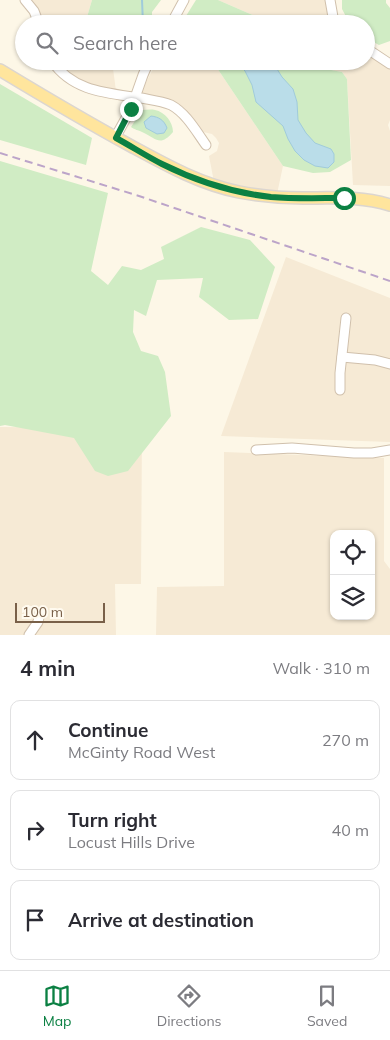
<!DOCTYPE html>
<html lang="en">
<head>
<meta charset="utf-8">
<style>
  :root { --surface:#fff; --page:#f2f2f3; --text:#2b2b33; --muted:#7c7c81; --line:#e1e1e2; --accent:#0b8043 }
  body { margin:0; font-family:Mulish,sans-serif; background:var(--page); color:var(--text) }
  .controls { position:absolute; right:15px; bottom:15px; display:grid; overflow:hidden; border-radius:10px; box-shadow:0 1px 4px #0004 }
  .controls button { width:45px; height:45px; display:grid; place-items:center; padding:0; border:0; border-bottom:1px solid var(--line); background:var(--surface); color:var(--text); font:25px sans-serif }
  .scale { position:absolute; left:15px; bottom:12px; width:90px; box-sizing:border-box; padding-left:5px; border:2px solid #796049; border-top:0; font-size:14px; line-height:18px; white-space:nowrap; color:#796049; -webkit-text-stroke:4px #fffaef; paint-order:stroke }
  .stop { position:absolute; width:15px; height:15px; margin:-11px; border:4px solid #0b8043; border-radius:50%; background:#fff }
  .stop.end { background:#0b8043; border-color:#fff; box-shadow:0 1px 5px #0008 }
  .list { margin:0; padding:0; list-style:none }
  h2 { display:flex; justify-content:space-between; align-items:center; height:65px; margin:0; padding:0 20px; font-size:21px }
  h2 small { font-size:16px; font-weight:400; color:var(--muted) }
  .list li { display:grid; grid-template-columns:32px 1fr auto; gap:15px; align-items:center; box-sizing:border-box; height:80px; margin:0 10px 10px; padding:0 10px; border:1px solid var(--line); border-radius:10px }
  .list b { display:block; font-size:19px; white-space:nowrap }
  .list p { margin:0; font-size:16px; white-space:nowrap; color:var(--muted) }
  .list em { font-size:16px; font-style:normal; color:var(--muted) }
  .icon { flex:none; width:28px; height:28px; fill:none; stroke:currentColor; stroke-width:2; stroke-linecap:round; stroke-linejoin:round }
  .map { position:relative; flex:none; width:390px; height:635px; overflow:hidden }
  .search { position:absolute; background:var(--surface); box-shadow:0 1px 4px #0004; left:15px; right:15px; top:15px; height:55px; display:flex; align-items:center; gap:12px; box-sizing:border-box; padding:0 18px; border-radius:28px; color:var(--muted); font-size:19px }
  .sheet { height:335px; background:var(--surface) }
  nav { display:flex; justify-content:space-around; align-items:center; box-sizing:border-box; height:70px; border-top:1px solid var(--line); background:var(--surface); font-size:14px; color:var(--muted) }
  nav a { display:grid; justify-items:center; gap:2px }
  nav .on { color:var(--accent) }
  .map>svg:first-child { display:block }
  .residential { fill:#f6ead5; fill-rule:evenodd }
  .green { fill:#d0ecc4 }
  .water { fill:#badde9; stroke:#a0cbdb }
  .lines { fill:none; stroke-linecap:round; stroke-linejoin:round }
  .stream { stroke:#a0cbdb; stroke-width:2 }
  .minor-casing { stroke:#d0c0ac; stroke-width:11 }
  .major-casing { stroke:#dcd6d0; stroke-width:14 }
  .minor { stroke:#fff; stroke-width:9 }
  .major { stroke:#ffe59d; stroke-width:11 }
  .rail { stroke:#bca4c9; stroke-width:2; stroke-dasharray:8 5; stroke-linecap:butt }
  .route { stroke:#0b8043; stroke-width:6 }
</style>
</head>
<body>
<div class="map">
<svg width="390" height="635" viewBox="0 0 390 635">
  <rect width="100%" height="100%" fill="#fdf7e7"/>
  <g class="residential">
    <path d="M27 0H92L85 24H43Z"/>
    <path d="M218 0H328L334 24H273Z"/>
    <path d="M366 51 380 60 390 69V120L388 125 390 131V186L353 185 347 79 342 72 309 66 301 61H366Z"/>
    <path d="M56 61H112L116 91 85 86 68 76Z"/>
    <path d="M157 61H190L217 68 283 166 277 194 214 182 209 156 217 151 219 143 216 138 212 134 199 131 192 120 145 97 142 93V90Z"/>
    <path d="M286 257 390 298V442L221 436Z"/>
    <path d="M0 427 142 428 141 584H115L116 635H0Z"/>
    <path d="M224 452 384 458V561L390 569V635H156L157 587 224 586ZM334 534H371V616H334Z"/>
  </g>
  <g class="green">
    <path d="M92 0H161L152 12V24H85Z"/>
    <path d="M196 0H218L273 24H181Z"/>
    <path d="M342 0H386V3L390 8V41L379 45 366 38V24H350L342 9Z"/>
    <path d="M190 61H301L309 66 342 72 347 79 351 160 330 172 313 173 283 166 217 68Z"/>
    <path d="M0 84 92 138 86 165 0 140Z"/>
    <path d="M142 110C146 110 151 109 155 110 165 112 173 122 173 132 160 147 157 139 142 132 138 130 135 130 131 127Z"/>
    <path d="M0 161 108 193 91 271 108 285 122 266 141 270 164 259 161 247 201 227 250 240 275 267 258 319 229 320 199 297 203 278 157 280 146 316 134 310 133 332 141 351 158 356 165 372 171 416 128 471 108 476 95 471 74 438 5 425 0 426Z"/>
  </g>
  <g class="water">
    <path d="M235 61H272L282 77 293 89 297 102 298 120 306 133 315 143 331 149 334 154V162L328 168 315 166 304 160 295 151 288 139 283 126 256 102 252 85 245 71Z"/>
    <path d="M151 116C159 117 164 120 167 128L164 133 157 134 146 128 144 122Z"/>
  </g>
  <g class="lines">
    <path class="stream" d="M142 0 143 24"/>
    <defs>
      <g id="minor">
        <path d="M25 0 34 11 39 24"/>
        <path d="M330 0 333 17 337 24"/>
        <path d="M171 24 184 0"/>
        <path d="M366 48 390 64"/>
        <path d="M52 61C73 92 108 93 141 98 151 100 161 101 171 105 186 113 196 131 206 145"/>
        <path d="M115 138 131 109 143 75 149 61"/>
        <path d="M342 357 375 360 390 364"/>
        <path d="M340 390V373L346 318"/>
        <path d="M256 450 292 448 354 453H372L390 450"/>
        <path d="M29 635 38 622 40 613"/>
      </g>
      <path id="major" d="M0 70C43 96 87 122 131 146 166 165 200 184 239 192 260 196 282 198 303 198 332 198 362 196 390 205"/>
    </defs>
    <use href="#minor" class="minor-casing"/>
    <use href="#major" class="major-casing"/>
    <use href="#minor" class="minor"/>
    <use href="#major" class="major"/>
    <path class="rail" d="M0 153 139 196 390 281"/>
  </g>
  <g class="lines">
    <path class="route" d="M131 109 116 138C131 146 146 156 162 164 196 181 234 193 271 197 295 199 320 198 344 198"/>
  </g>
</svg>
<div class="controls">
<button><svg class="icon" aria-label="locate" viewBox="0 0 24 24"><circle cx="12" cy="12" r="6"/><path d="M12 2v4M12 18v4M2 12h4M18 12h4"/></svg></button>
<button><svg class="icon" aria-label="layers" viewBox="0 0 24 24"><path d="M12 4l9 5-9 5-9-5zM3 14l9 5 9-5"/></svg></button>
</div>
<div class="scale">100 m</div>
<div class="stop" style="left:344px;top:198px"></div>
<div class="stop end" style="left:131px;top:109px"></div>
<div class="search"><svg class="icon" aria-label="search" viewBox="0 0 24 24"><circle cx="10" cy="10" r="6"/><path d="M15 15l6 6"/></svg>Search here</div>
</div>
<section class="sheet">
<h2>4 min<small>Walk · 310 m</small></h2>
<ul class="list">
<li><svg class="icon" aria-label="ahead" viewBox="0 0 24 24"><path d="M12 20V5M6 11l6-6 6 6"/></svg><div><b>Continue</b><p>McGinty Road West</p></div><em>270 m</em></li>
<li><svg class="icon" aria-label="right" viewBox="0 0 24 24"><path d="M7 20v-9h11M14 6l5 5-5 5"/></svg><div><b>Turn right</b><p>Locust Hills Drive</p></div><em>40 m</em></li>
<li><svg class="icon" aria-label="arrive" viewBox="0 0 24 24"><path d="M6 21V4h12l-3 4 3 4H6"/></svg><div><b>Arrive at destination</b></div></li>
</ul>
</section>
<nav>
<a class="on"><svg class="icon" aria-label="map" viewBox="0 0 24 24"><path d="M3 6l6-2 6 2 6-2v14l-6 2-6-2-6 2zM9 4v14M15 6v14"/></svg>Map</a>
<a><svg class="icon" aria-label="directions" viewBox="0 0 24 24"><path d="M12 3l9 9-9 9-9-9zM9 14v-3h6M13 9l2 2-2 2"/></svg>Directions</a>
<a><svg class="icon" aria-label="saved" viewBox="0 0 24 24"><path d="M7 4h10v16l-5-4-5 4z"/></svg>Saved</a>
</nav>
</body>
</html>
